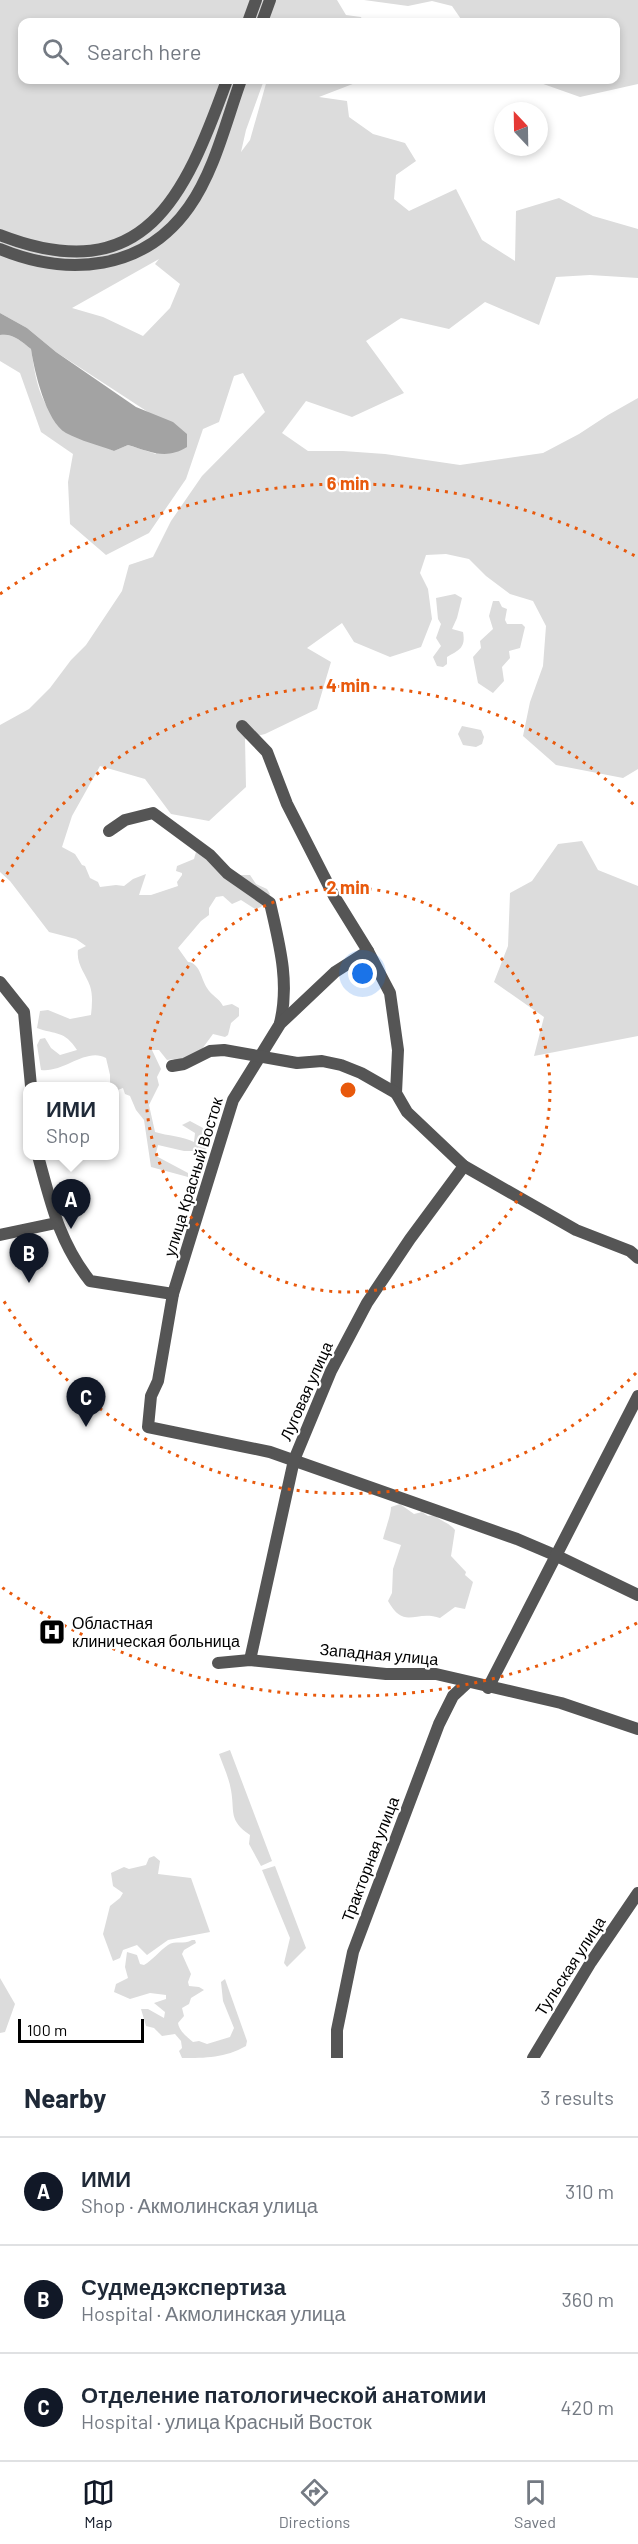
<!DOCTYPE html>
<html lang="en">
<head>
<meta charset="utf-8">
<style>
  :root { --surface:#fff; --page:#f2f2f3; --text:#1f2937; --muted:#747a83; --line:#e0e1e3; --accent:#111827 }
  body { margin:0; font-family:Barlow,sans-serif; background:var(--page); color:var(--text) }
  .compass { position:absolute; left:494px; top:102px; width:54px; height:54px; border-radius:50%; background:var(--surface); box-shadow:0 3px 9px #0003; rotate:338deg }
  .scale { position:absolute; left:18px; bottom:15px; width:126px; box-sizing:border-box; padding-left:6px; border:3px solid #000; border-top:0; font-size:16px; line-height:21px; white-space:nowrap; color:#000; -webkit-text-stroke:4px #fff; paint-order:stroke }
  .you { position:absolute; left:363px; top:974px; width:21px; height:21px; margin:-15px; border:4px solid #fff; border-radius:50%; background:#1a73e8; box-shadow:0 0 0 9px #1a73e833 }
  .badge { display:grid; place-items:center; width:39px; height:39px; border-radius:50%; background:var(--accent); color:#fff; font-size:20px; font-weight:700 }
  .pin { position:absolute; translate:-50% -50px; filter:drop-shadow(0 2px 3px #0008) }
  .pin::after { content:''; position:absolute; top:32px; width:21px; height:18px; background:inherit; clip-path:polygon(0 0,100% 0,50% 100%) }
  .popup { position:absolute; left:23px; top:1082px; width:96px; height:78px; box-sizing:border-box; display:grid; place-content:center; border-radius:12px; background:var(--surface); filter:drop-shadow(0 2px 4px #0005); font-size:20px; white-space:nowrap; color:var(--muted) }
  .popup b { font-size:22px; color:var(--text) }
  .popup::after { content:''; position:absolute; left:50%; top:100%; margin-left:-12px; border:12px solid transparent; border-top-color:var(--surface) }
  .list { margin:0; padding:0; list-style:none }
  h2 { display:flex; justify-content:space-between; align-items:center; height:78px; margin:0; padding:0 24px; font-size:26px }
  h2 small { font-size:20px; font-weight:400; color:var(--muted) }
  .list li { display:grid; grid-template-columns:39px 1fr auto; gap:18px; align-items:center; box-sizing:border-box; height:108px; padding:0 24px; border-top:2px solid var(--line) }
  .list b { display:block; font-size:22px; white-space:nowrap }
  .list p { margin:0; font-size:20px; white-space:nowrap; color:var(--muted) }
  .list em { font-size:20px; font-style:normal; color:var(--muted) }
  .icon { flex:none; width:33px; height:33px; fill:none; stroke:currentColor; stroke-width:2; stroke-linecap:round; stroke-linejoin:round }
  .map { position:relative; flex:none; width:638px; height:2058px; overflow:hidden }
  .search { position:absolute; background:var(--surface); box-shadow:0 3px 9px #0003; left:18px; right:18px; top:18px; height:66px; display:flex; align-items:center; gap:15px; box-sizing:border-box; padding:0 21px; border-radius:12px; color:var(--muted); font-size:22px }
  .sheet { height:402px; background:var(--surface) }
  nav { display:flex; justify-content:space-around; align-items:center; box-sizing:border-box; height:84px; border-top:2px solid var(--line); background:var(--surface); font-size:16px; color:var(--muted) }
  nav a { display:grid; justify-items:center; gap:3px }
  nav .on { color:var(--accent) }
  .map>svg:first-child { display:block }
  .green { fill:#dcdcdc; fill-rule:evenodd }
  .water { fill:#a3a3a3 }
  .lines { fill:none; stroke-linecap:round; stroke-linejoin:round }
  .minor { stroke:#555; stroke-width:12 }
  .ring { fill:none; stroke:#e8590c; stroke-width:3; stroke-dasharray:3 6 }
  .labels { text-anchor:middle; stroke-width:4.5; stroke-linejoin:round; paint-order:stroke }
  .street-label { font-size:16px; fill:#000; stroke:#fff }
  .poi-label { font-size:16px; fill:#000; stroke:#fff; text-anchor:start }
  .centre { fill:#e8590c; stroke:#fff; stroke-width:3 }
  .ring-label { font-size:18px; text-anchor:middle; font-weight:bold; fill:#e8590c; stroke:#fff; stroke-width:4.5; stroke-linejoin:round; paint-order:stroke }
</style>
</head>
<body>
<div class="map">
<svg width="638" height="2058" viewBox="0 0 638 2058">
  <rect width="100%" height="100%" fill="#fff"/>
  <g class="green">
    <path d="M0 0H337L346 15 361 17 363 22H22V80H264L246 130 241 152 250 140 267 80H363L319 97 347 101 349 117 373 134 405 143 416 161 396 175 394 199 409 211 456 189 482 240 515 261 516 211 559 198 593 216 638 229V278L590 275 556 277 539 325 485 302 449 329 401 318 366 341 404 393 352 417 306 401 282 433 308 451H343L385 454 460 465 543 453 579 434 608 415 638 398V769L623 778 556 765 523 736 530 702 543 666 546 626 533 601 510 594 486 576 469 559 446 554 426 555 420 573 428 589 432 619 421 647 390 657 354 642 342 623 307 648 331 662 317 709 265 734 245 739 246 787 209 821 171 814 145 779 100 766 72 816 62 847 75 854 82 865 85 866 90 878 98 882 100 887 116 885 124 886 133 879 146 874 139 895H151L178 886 177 882 182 875V873L176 871 177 866 194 859 196 852 240 875H250L256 884 267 889 270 894 261 907 255 909 241 900 232 904 223 896 216 897 209 908V915L201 921 178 948 188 962C200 963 201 979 207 988 211 995 219 998 223 1006L232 1004 239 1008V1016L231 1023 228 1035 225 1037 213 1034 202 1049 179 1062 173 1059 167 1060 159 1050H152L161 1069 157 1077 159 1085 149 1105 155 1132C168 1136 182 1136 194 1142L195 1133 182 1125 190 1121 203 1128 206 1133 214 1132 202 1157 197 1151H184L158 1145 156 1153 158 1157 188 1173V1177L151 1167 144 1120 136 1110 130 1096 125 1094 123 1088 115 1091V1086H110V1075L106 1058C86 1047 64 1073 41 1070L37 1045 40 1039 45 1038 51 1048 60 1055 77 1050C64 1030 56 1035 37 1028L40 1011 48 1010 70 1019 91 1015C92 1005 93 995 90 986 86 974 76 964 78 950L86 946 76 939 49 932 10 881 0 872V725L29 709 50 688 71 660 86 645 122 591 129 565 153 557 171 521 202 476 265 412 243 373 234 376 219 422 203 429 186 479 149 533 106 555 70 524 68 482 73 454 41 432 20 373 0 361V335C13 333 21 341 31 349 34 367 36 386 45 403 51 414 101 446 114 451L128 445 156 454 151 414 56 352 27 328 0 313ZM159 259 155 264 180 284 170 308 143 336 103 317 72 308Z"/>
    <path d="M364 0H638V84L580 97 532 80H616V22H463L452 6 432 1 408 6Z"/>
    <path d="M455 594 462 598 457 618 452 629 463 632C466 648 459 650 447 657V664L443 667 437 666 433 657 441 646 436 638 441 624 438 619 436 598Z"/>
    <path d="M493 601H499L502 607 507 609 505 620 507 624H522L525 627 520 648 509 651 510 658 502 667 504 681 493 693 478 683 473 657 481 648 480 641 493 629 489 616Z"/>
    <path d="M462 726 481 730 484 737 482 744 476 747 463 745 458 734Z"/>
    <path d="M582 841 598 870 638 886V1036L534 1056 544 1017 494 982 508 946 510 893 532 881 558 844Z"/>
    <path d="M400 1504 414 1514 422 1512 428 1516 435 1515C441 1522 447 1521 455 1530L451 1556 466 1572 465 1575 473 1582 465 1609 455 1607 440 1618C415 1609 405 1631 388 1601L392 1593 393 1569 401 1545 383 1539C385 1530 391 1515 391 1507Z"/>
    <path d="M230 1750 272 1861 261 1866 249 1844 250 1835C228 1820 235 1812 231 1790 229 1778 223 1765 219 1754Z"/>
    <path d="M154 1856 160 1861 158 1874 191 1878 210 1932 168 1940 147 1955 137 1945 123 1950 120 1958 113 1961 103 1934 110 1906 120 1898 123 1893 113 1886 111 1873 124 1867 129 1869 146 1865 149 1858Z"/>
    <path d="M275 1866 306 1948 287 1967 284 1963 290 1938 262 1870Z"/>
    <path d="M192 1940H195L196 1943 184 1950 182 1954 191 1974 188 1982 189 1986 199 1987 204 1990 191 1998 189 2004 182 2008 184 2016 178 2023C179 2031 187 2037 193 2042L199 2041 207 2044 230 2037 234 2028 223 2001 221 1982 225 1979 247 2041 246 2046C225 2058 206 2058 182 2058L179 2051 182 2048 181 2041 175 2034 162 2036 154 2028 146 2026 141 2009H148L164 2018 165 2012 154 2003 166 1999V1995L150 1993 130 1999 114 1992 116 1984 128 1978 125 1967 127 1952 137 1955 140 1964 144 1965C153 1960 159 1951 168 1945 175 1940 184 1945 192 1940Z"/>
    <path d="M0 1978 15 2004 5 2032 0 2033Z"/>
  </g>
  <path class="water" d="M0 313 27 328 56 352 136 407 173 422 187 434V447C166 460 151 452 128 445L114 451C98 445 81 441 66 433 46 422 34 370 31 349 21 341 13 333 0 335Z"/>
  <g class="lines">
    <g class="minor">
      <path d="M248 22 256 0"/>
      <path d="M262 22 270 0"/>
      <path d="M0 235C145 291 185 196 227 80"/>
      <path d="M0 249C68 277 144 271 189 207 215 170 226 121 241 80"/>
      <path d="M242 726 267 752 287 804 334 896 368 951 390 993 398 1050 396 1093 407 1112 464 1166 576 1230 630 1251 638 1258"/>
      <path d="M109 831 125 820 153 813 210 855 227 873 270 903C279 943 290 982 280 1023"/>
      <path d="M368 951 335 972 280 1024 233 1100 173 1294 158 1381 151 1396 148 1427 270 1452 517 1539 557 1556 638 1595"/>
      <path d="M0 982 24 1012 31 1086"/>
      <path d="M172 1066 184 1064 210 1051 224 1050 297 1063 322 1061 341 1065 361 1073 396 1093"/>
      <path d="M38 1156C51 1203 59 1242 90 1281L173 1294"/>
      <path d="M0 1235 56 1223"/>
      <path d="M250 1660 294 1460 331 1371 367 1303 410 1239 464 1166"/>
      <path d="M218 1663 250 1660 386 1674H436L561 1703 638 1729"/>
      <path d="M488 1688 638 1396"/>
      <path d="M337 2058V2030L353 1952 439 1724 453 1696 467 1683"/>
      <path d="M533 2058 591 1962 638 1893"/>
    </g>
  </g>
  <g class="ring">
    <circle cx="348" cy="1090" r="202"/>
    <path d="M636 1373A404 404 0 0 1 2 1298M2 882A404 404 0 0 1 636 807"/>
    <path d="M637 1623A606 606 0 0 1 0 1586M0 594A606 606 0 0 1 637 557"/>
  </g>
  <defs>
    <symbol id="hospital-square" viewBox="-11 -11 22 22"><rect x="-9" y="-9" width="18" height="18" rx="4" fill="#000" stroke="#fff"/><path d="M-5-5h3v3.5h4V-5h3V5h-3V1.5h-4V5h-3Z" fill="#fff"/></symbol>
  </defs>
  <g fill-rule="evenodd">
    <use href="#hospital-square" x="37" y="1617" width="30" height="30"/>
  </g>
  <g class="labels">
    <g class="street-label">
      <text transform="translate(193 1177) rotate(-73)" y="6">улица Красный Восток</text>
      <text transform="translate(306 1391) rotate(-66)" y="6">Луговая улица</text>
      <text transform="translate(379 1654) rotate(5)" y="6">Западная улица</text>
      <text transform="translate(370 1859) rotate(-69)" y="6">Тракторная улица</text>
      <text transform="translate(570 1966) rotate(-57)" y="6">Тульская улица</text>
    </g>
    <g class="poi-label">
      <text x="72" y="1629">Областная<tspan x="72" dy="18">клиническая больница</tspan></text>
    </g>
  </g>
  <circle cx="348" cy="1090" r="9" class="centre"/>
  <g class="ring-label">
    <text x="348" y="490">6 min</text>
    <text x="348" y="692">4 min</text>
    <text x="348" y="894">2 min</text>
  </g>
</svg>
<svg class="compass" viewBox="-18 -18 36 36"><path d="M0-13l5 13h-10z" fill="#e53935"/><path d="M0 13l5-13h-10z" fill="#747a83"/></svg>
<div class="scale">100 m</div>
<div class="you"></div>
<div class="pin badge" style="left:71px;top:1229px">A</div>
<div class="popup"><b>ИМИ</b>Shop</div>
<div class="pin badge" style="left:29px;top:1283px">B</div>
<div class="pin badge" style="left:86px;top:1427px">C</div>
<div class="search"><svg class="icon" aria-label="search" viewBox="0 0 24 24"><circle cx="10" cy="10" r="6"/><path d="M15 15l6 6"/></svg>Search here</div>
</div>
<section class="sheet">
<h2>Nearby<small>3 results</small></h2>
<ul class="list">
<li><span class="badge">A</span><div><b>ИМИ</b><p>Shop · Акмолинская улица</p></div><em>310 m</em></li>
<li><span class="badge">B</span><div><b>Судмедэкспертиза</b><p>Hospital · Акмолинская улица</p></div><em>360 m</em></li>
<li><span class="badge">C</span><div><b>Отделение патологической анатомии</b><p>Hospital · улица Красный Восток</p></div><em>420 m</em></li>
</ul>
</section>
<nav>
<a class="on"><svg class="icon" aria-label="map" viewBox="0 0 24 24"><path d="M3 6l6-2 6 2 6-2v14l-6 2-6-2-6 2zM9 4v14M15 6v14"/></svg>Map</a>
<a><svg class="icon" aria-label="directions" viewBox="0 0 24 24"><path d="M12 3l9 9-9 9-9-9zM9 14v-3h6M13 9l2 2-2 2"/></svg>Directions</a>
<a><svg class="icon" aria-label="saved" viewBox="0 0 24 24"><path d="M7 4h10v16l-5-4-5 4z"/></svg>Saved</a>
</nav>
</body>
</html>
